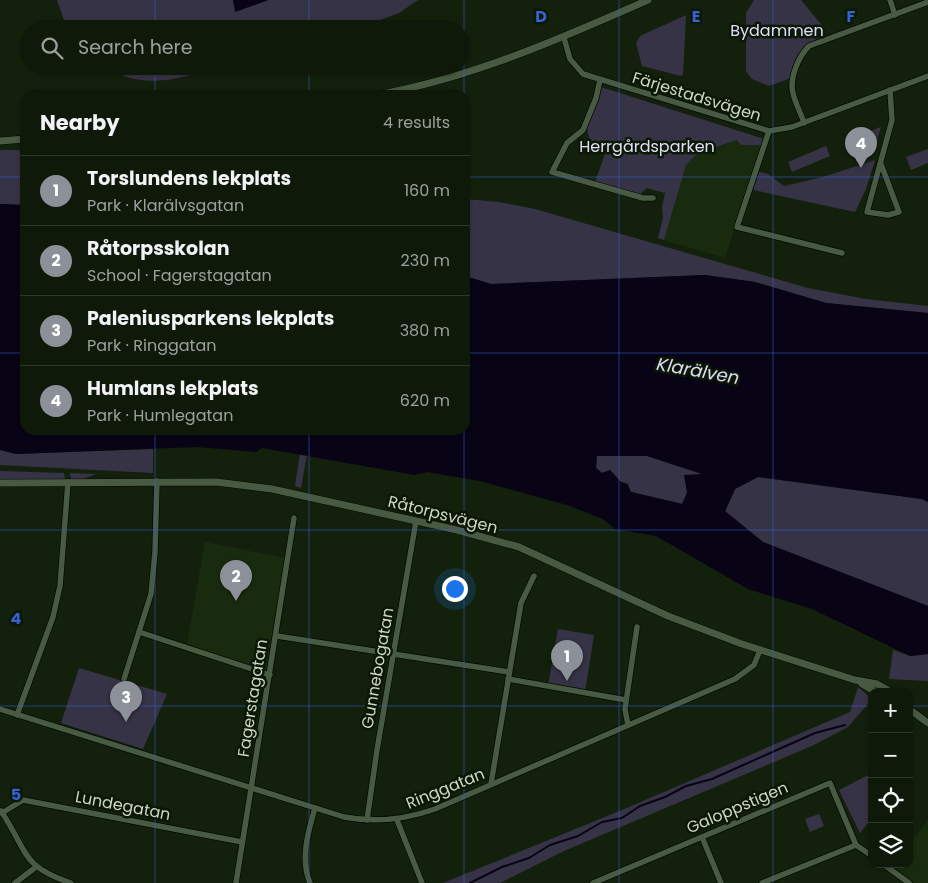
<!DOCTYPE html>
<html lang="en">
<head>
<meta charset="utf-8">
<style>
  :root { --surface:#0e1909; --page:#172212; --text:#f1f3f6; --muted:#9ba09c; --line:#2e382a; --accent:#8c9099 }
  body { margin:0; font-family:Poppins,sans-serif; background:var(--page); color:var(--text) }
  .controls { position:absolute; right:15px; bottom:15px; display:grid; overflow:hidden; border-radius:10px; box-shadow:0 1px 4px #0004 }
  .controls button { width:45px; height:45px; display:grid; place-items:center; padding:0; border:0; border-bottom:1px solid var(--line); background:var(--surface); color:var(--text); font:25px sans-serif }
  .you { position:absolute; left:454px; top:588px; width:18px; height:18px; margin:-12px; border:4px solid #fff; border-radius:50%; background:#1a73e8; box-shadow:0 0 0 8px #1a73e833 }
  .badge { display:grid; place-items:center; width:32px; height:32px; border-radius:50%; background:var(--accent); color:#fff; font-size:16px; font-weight:700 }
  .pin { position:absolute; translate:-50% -41px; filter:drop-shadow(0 1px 2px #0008) }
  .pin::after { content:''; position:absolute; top:26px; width:18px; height:15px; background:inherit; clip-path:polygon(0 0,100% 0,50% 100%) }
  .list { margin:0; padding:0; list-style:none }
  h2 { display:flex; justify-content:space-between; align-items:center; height:65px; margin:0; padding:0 20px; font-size:21px }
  h2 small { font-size:16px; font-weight:400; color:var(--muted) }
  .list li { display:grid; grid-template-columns:32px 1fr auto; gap:15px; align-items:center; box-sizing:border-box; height:70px; padding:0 20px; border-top:1px solid var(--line) }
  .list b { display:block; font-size:19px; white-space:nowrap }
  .list p { margin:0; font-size:16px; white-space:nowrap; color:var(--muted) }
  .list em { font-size:16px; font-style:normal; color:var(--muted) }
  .icon { flex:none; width:28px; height:28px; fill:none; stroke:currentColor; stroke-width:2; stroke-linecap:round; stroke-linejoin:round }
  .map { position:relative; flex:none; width:928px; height:883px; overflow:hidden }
  .search { position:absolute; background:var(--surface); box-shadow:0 1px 4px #0004; left:20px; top:20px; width:450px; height:55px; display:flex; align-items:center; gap:12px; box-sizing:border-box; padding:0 18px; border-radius:28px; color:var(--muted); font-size:19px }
  .panel { position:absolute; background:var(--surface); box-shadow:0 1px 4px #0004; left:20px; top:90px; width:450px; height:345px; border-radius:15px }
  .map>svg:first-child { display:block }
  .built { fill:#192b0f }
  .green { fill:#373346 }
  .water { fill:#080315; fill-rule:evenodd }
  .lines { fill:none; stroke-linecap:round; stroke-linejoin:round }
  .stream { stroke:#080315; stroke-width:2 }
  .minor-casing { stroke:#010a00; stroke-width:7 }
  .tertiary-casing { stroke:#010a00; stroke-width:8 }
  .minor { stroke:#495a42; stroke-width:5.5 }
  .tertiary { stroke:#495a42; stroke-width:7 }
  .grid { fill:none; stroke:#3762d6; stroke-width:1; stroke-opacity:0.55 }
  .labels { text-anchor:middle; stroke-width:5; stroke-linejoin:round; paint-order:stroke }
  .park-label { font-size:16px; fill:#e1dbfc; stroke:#0a1804 }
  .street-label { font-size:16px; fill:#cdd6c8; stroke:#0a1804 }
  .water-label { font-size:18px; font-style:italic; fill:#e0dafb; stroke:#0a1804 }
  .grid-label { font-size:16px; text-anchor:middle; font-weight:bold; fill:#3762d6; stroke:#0a1804; stroke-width:5; stroke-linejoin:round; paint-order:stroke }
</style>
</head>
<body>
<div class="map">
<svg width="928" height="883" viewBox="0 0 928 883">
  <rect width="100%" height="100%" fill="#13210c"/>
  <g class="built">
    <path d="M738 140 741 145H762L725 258 664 240 686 165 698 153Z"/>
    <path d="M205 542 285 558 267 671 187 644Z"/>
    <path d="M928 820V883H915L892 865 909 864V844Z"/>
  </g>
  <g class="green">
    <path d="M57 0H418L399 13 356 29H67Z"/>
    <path d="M754 0H801L825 29 823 37C799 47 797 53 791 78L769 86 752 79 746 71V13Z"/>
    <path d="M686 15 683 75 681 76 642 66 636 43 640 36Z"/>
    <path d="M104 66H223C181 78 144 92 104 66Z"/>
    <path d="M601 87 764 139 762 145H741L737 140 698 153 686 165 664 240 658 238 663 218 662 207 665 193 647 188 639 195 595 182 605 154 591 149 587 128Z"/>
    <path d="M881 127 875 147 852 150 848 140Z"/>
    <path d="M826 146 830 156 792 172 788 162Z"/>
    <path d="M928 149V163L911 170 906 157Z"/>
    <path d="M0 150H25V205L0 204Z"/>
    <path d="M875 160 866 189 855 212 753 190 759 172 768 174 784 186 823 177Z"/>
    <path d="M465 199 499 202 535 209 808 288 866 299 928 306V313L826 303 755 282 705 275 491 284 465 276Z"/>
    <path d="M153 449V473L0 465V450L16 454Z"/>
    <path d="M300 453 307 455 301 488 295 486Z"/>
    <path d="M597 455 647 456 703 474 687 493 683 504 631 492 628 484 621 482 610 470 602 473 596 468Z"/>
    <path d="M0 471 64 473 65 479 0 480Z"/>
    <path d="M70 473 96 474 83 479H71Z"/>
    <path d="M758 477 922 499 928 502V606L763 542 725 512 735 489Z"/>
    <path d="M558 629 594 635 585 692 548 686Z"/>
    <path d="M893 650 910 656 928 654V681L889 679Z"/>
    <path d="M79 668 167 694 143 749 61 723Z"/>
    <path d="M858 687 872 699 848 727 814 745 564 851 500 883H443L622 810 850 712Z"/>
    <path d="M872 773V818L860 833 839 790Z"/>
    <path d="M819 814 824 826 810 832 805 819Z"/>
  </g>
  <g class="water">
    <path d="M233 0H269L235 12Z"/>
    <path d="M0 204 25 205V430H465V276L491 284 705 275 755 282 826 303 928 313V502L922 499 758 477 735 489 725 511 763 542 928 606V654L910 656 812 609 748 589 656 536 615 529 603 519 567 505 480 481 427 472 414 475 262 448 256 452 197 447 16 454 0 450ZM597 456H647L702 474 684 475 687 493 682 504 631 492 627 484 621 482 610 470 602 473 596 468Z"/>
  </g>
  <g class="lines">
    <path class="stream" d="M470 883 502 867 529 858 550 845 578 836 602 822 622 818 640 806 665 797 686 786 712 779 815 733 845 725"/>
    <defs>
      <g id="minor">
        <path d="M890 0 895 15"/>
        <path d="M564 38 570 59 583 74 769 131 792 127 928 76"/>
        <path d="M600 80 596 98 583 130 567 143 552 172 643 198H653"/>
        <path d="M804 123C801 113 795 103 793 93 789 78 799 56 809 46L928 2"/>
        <path d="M769 131 737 227 842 253"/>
        <path d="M881 164 899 212 888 215 867 212 892 120 890 90"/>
        <path d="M139 632 270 675"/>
        <path d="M277 636 509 672"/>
        <path d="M124 679 151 594 155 552 157 481"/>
        <path d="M508 679 626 700"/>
        <path d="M0 709 344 817C376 823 404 820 435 809L735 679 754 665 760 650"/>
        <path d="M17 715 53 617 60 586 68 482"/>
        <path d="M628 725 625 709 637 627"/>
        <path d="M491 784 521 603 534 576"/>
        <path d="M1 811C28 851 20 866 71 883"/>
        <path d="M2 813 23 800 242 842"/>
        <path d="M367 820 377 750 416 521"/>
        <path d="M397 820 422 883"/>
        <path d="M702 837 721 883"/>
        <path d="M883 864 909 883"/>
        <path d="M15 883 36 867"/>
        <path d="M236 883 294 518"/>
        <path d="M310 883C300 859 308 832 315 808"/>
        <path d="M593 883 830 783 856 845"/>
        <path d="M762 883 856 845 872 856"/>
      </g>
      <g id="tertiary">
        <path d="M376 95C471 78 560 39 648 0"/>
        <path d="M0 141 25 139"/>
        <path d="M0 483 216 482 272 489 457 530 519 547 668 616 742 644 855 680 877 684 891 692"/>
        <path d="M862 684 876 692"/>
        <path d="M909 709 928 723"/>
      </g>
    </defs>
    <use href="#minor" class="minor-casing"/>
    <use href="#tertiary" class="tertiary-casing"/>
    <use href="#minor" class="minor"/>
    <use href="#tertiary" class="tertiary"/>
  </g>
  <path class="grid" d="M155 0V29M309 0V29M464 0V95M619 0V883M773 0V883M155 66V95M309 66V95M0 177H25M465 177H928M0 353H25M465 353H928M155 430V883M309 430V883M464 430V883M0 530H928M0 706H872M909 706H928"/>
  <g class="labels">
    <g class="park-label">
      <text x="777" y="36">Bydammen</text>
      <text x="647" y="152">Herrgårdsparken</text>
    </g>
    <g class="street-label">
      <text transform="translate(697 96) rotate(17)" y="6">Färjestadsvägen</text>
      <text transform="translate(443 514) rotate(14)" y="6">Råtorpsvägen</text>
      <text transform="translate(377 668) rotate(-80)" y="6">Gunnebogatan</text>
      <text transform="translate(252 698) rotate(-81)" y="6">Fagerstagatan</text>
      <text transform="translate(445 788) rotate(-22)" y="6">Ringgatan</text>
      <text transform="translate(123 805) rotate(11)" y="6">Lundegatan</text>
      <text transform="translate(737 807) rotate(-23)" y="6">Galoppstigen</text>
    </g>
    <g class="water-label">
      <text transform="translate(698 371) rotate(10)" y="6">Klarälven</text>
    </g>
  </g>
  <g class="grid-label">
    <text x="541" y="22">D</text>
    <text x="696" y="22">E</text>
    <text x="851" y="22">F</text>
    <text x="16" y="624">4</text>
    <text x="16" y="800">5</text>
  </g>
</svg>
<div class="controls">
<button>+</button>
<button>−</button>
<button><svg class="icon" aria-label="locate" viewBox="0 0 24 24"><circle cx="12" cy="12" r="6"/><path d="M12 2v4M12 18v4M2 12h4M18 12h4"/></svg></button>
<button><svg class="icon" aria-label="layers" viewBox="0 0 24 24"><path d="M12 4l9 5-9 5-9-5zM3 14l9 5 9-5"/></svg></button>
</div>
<div class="you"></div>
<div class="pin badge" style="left:567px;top:681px">1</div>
<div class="pin badge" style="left:236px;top:601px">2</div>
<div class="pin badge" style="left:126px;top:722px">3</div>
<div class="pin badge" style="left:861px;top:168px">4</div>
<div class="search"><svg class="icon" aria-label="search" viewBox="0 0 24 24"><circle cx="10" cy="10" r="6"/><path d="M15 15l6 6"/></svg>Search here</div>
<section class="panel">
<h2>Nearby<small>4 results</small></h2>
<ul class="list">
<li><span class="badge">1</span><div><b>Torslundens lekplats</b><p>Park · Klarälvsgatan</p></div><em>160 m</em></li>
<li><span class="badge">2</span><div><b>Råtorpsskolan</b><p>School · Fagerstagatan</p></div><em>230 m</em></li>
<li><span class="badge">3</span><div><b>Paleniusparkens lekplats</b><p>Park · Ringgatan</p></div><em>380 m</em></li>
<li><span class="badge">4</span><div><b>Humlans lekplats</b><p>Park · Humlegatan</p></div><em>620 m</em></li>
</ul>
</section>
</div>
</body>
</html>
